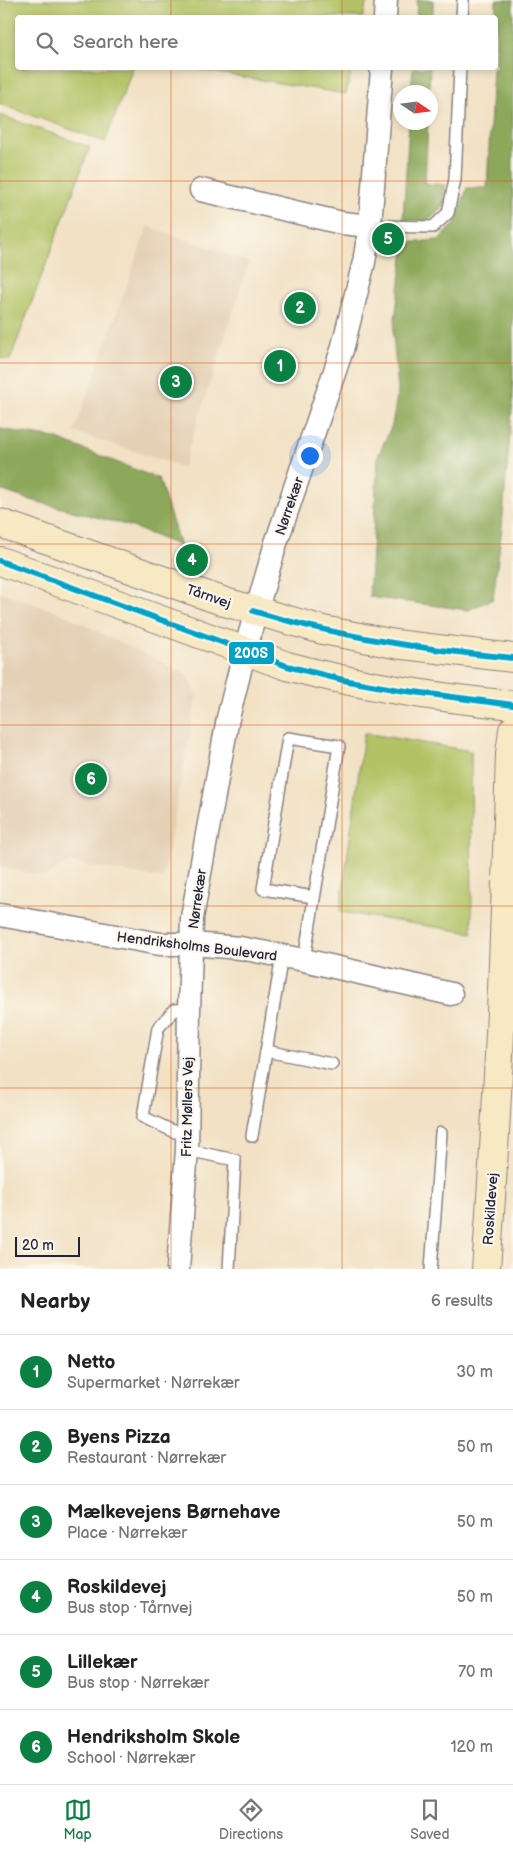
<!DOCTYPE html>
<html lang="en">
<head>
<meta charset="utf-8">
<style>
  :root { --surface:#fff; --page:#f2f2f2; --text:#222; --muted:#767676; --line:#e0e0e0; --accent:#0b8043 }
  body { margin:0; font-family:"Balsamiq Sans",sans-serif; background:var(--page); color:var(--text) }
  .compass { position:absolute; left:393px; top:85px; width:45px; height:45px; border-radius:50%; background:var(--surface); box-shadow:0 2px 8px #0003; rotate:103deg }
  .scale { position:absolute; left:15px; bottom:12px; width:65px; box-sizing:border-box; padding-left:5px; border:2px solid #22223b; border-top:0; font-size:14px; line-height:18px; white-space:nowrap; color:#22223b; -webkit-text-stroke:4px #fbf7ec; paint-order:stroke }
  .you { position:absolute; left:309px; top:455px; width:18px; height:18px; margin:-12px; border:4px solid #fff; border-radius:50%; background:#1a73e8; box-shadow:0 0 0 8px #1a73e833 }
  .badge { display:grid; place-items:center; width:32px; height:32px; border-radius:50%; background:var(--accent); color:#fff; font-size:16px; font-weight:700 }
  .pin { position:absolute; translate:-50% -50%; border:2px solid #fff; box-shadow:0 1px 5px #0006 }
  .list { margin:0; padding:0; list-style:none }
  h2 { display:flex; justify-content:space-between; align-items:center; height:65px; margin:0; padding:0 20px; font-size:21px }
  h2 small { font-size:16px; font-weight:400; color:var(--muted) }
  .list li { display:grid; grid-template-columns:32px 1fr auto; gap:15px; align-items:center; box-sizing:border-box; height:75px; padding:0 20px; border-top:1px solid var(--line) }
  .list b { display:block; font-size:19px; white-space:nowrap }
  .list p { margin:0; font-size:16px; white-space:nowrap; color:var(--muted) }
  .list em { font-size:16px; font-style:normal; color:var(--muted) }
  .icon { flex:none; width:28px; height:28px; fill:none; stroke:currentColor; stroke-width:2; stroke-linecap:round; stroke-linejoin:round }
  .map { position:relative; flex:none; width:513px; height:1269px; overflow:hidden }
  .search { position:absolute; background:var(--surface); box-shadow:0 2px 8px #0003; left:15px; right:15px; top:15px; height:55px; display:flex; align-items:center; gap:12px; box-sizing:border-box; padding:0 18px; border-radius:5px; color:var(--muted); font-size:19px }
  .sheet { height:515px; background:var(--surface) }
  nav { display:flex; justify-content:space-around; align-items:center; box-sizing:border-box; height:70px; border-top:1px solid var(--line); background:var(--surface); font-size:14px; color:var(--muted) }
  nav a { display:grid; justify-items:center; gap:2px }
  nav .on { color:var(--accent) }
  .map>svg:first-child { display:block }
  .built { fill:#e4d0b5 }
  .green { fill:#b2c265; stroke:#6a7250 }
  .forest { fill:#8da85a; stroke:#58654a }
  .lines { fill:none; stroke-linecap:round; stroke-linejoin:round }
  .lane-casing { stroke:#8a8280; stroke-width:14 }
  .street-casing { stroke:#8a8280; stroke-width:25 }
  .secondary-casing { stroke:#8a8280; stroke-width:30 }
  .lane { stroke:#fff; stroke-width:11 }
  .street { stroke:#fff; stroke-width:22 }
  .secondary { stroke:#f7e9c3; stroke-width:28 }
  .bus-1-casing { stroke:#fbf7ec; stroke-width:10 }
  .bus-1 { stroke:#02a2c7; stroke-width:6 }
  .grid { fill:none; stroke:#de560e; stroke-width:1; stroke-opacity:0.55 }
  .labels { text-anchor:middle; stroke-width:4.5; stroke-linejoin:round; paint-order:stroke }
  .street-label { font-size:14px; fill:#22223b; stroke:#fbf7ec }
  .line-badge { stroke:#fbf7ec; stroke-width:2 }
  .badge-label { font-size:14px; text-anchor:middle; font-weight:bold; fill:#fff }
</style>
</head>
<body>
<div class="map">
<svg width="513" height="1269" viewBox="0 0 513 1269">
  <rect width="100%" height="100%" fill="#fbf7ec"/>
  <filter id="ink" filterUnits="userSpaceOnUse"><feTurbulence type="fractalNoise" baseFrequency=".02" numOctaves="2"/><feDisplacementMap in="SourceGraphic" scale="10" xChannelSelector="R" yChannelSelector="G"/><feConvolveMatrix kernelMatrix="1 2 1 2 8 2 1 2 1" color-interpolation-filters="sRGB"/></filter>
  <filter id="wash" filterUnits="userSpaceOnUse"><feTurbulence type="fractalNoise" baseFrequency=".0096" numOctaves="4" result="noise"/><feDisplacementMap in="SourceGraphic" scale="20" xChannelSelector="R" yChannelSelector="G"/><feGaussianBlur stdDeviation="1.12" result="paint"/><feColorMatrix in="noise" values="0 0 0 0 0 0 0 0 0 0 0 0 0 0 0 0 0 1.4 0 .05"/><feComposite in="paint" operator="in"/></filter>
  <g filter="url(#wash)">
    <rect width="100%" height="100%" fill="#f2e1c4"/>
    <g class="built">
      <path d="M148 226 249 262 183 467 74 432Z"/>
      <path d="M0 592 60 613 186 674 193 685 196 697 163 879 69 862 46 876 0 867Z"/>
    </g>
    <g class="green">
      <path d="M0 0H367L363 17 18 18V68H133L105 142 0 104Z"/>
      <path d="M188 68H352L346 94Z"/>
      <path d="M0 115 90 147 10 360 0 358Z"/>
      <path d="M364 733 471 751 472 933 340 912Z"/>
    </g>
    <g class="forest">
      <path d="M417 0H433V17H416Z"/>
      <path d="M496 0H513V398L502 527 493 599 468 610 369 597 378 456 392 425 398 390 393 334 405 243 438 240 455 224 467 188H487L493 68H496Z"/>
      <path d="M413 68H430L429 92H411Z"/>
      <path d="M409 123H428L425 183 445 185 443 208 428 221 403 220Z"/>
      <path d="M0 429 55 438 159 479 180 546 130 526 27 499 0 490Z"/>
    </g>
  </g>
  <g filter="url(#ink)">
    <g class="lines">
      <defs>
        <g id="lane">
          <path d="M462 18 463 0"/>
          <path d="M370 226 433 227 448 213 455 179 460 68"/>
          <path d="M304 960 339 746 288 738 263 889 314 897"/>
          <path d="M266 1051 332 1064"/>
          <path d="M188 1132H175L143 1117 158 1028 174 1010 189 1009"/>
          <path d="M252 1136 282 956"/>
          <path d="M187 1150 235 1160 229 1269"/>
          <path d="M431 1269 441 1133"/>
        </g>
        <g id="street">
          <path d="M385 18 386 0"/>
          <path d="M201 190 342 223 370 226"/>
          <path d="M0 915 160 944H192L240 948 304 960 451 994"/>
          <path d="M178 1269 187 1150 189 1009 192 918 195 901 228 718 245 650 276 543 342 350 364 262 370 226 382 68"/>
        </g>
        <g id="secondary">
          <path d="M0 523 225 602 323 630 395 644 513 658"/>
          <path d="M0 561 287 666C361 686 437 698 513 705"/>
          <path d="M486 1269C499 1097 505 926 510 754L513 730"/>
        </g>
      </defs>
      <use href="#lane" class="lane-casing"/>
      <use href="#street" class="street-casing"/>
      <use href="#secondary" class="secondary-casing"/>
      <use href="#lane" class="lane"/>
      <use href="#street" class="street"/>
      <use href="#secondary" class="secondary"/>
      <defs>
        <g id="bus-1">
          <path d="M0 561 287 666 343 680 399 690 513 705"/>
          <path d="M253 611C338 637 424 650 513 658"/>
        </g>
      </defs>
      <use href="#bus-1" class="bus-1-casing"/>
      <use href="#bus-1" class="bus-1"/>
    </g>
  </g>
  <path class="grid" d="M171 0V18M342 0V18M171 68V1269M342 68V1269M0 181H513M0 363H513M0 544H513M0 725H513M0 906H513M0 1088H513"/>
  <g class="labels">
    <g class="street-label">
      <text transform="translate(289 506) rotate(-71)" y="5">Nørrekær</text>
      <text transform="translate(209 596) rotate(19)" y="5">Tårnvej</text>
      <text transform="translate(197 899) rotate(-82)" y="5">Nørrekær</text>
      <text transform="translate(197 946) rotate(7)" y="5">Hendriksholms Boulevard</text>
      <text transform="translate(187 1107) rotate(-89)" y="5">Fritz Møllers Vej</text>
      <text transform="translate(490 1209) rotate(-86)" y="5">Roskildevej</text>
    </g>
  </g>
  <rect class="line-badge" x="228" y="641" width="47" height="24" rx="5" fill="#02a2c7"/>
  <g class="badge-label">
    <text x="251" y="658">200S</text>
  </g>
</svg>
<svg class="compass" viewBox="-18 -18 36 36"><path d="M0-13l5 13h-10z" fill="#e53935"/><path d="M0 13l5-13h-10z" fill="#767676"/></svg>
<div class="scale">20 m</div>
<div class="you"></div>
<div class="pin badge" style="left:280px;top:366px">1</div>
<div class="pin badge" style="left:300px;top:308px">2</div>
<div class="pin badge" style="left:176px;top:382px">3</div>
<div class="pin badge" style="left:192px;top:560px">4</div>
<div class="pin badge" style="left:388px;top:239px">5</div>
<div class="pin badge" style="left:91px;top:779px">6</div>
<div class="search"><svg class="icon" aria-label="search" viewBox="0 0 24 24"><circle cx="10" cy="10" r="6"/><path d="M15 15l6 6"/></svg>Search here</div>
</div>
<section class="sheet">
<h2>Nearby<small>6 results</small></h2>
<ul class="list">
<li><span class="badge">1</span><div><b>Netto</b><p>Supermarket · Nørrekær</p></div><em>30 m</em></li>
<li><span class="badge">2</span><div><b>Byens Pizza</b><p>Restaurant · Nørrekær</p></div><em>50 m</em></li>
<li><span class="badge">3</span><div><b>Mælkevejens Børnehave</b><p>Place · Nørrekær</p></div><em>50 m</em></li>
<li><span class="badge">4</span><div><b>Roskildevej</b><p>Bus stop · Tårnvej</p></div><em>50 m</em></li>
<li><span class="badge">5</span><div><b>Lillekær</b><p>Bus stop · Nørrekær</p></div><em>70 m</em></li>
<li><span class="badge">6</span><div><b>Hendriksholm Skole</b><p>School · Nørrekær</p></div><em>120 m</em></li>
</ul>
</section>
<nav>
<a class="on"><svg class="icon" aria-label="map" viewBox="0 0 24 24"><path d="M3 6l6-2 6 2 6-2v14l-6 2-6-2-6 2zM9 4v14M15 6v14"/></svg>Map</a>
<a><svg class="icon" aria-label="directions" viewBox="0 0 24 24"><path d="M12 3l9 9-9 9-9-9zM9 14v-3h6M13 9l2 2-2 2"/></svg>Directions</a>
<a><svg class="icon" aria-label="saved" viewBox="0 0 24 24"><path d="M7 4h10v16l-5-4-5 4z"/></svg>Saved</a>
</nav>
</body>
</html>
